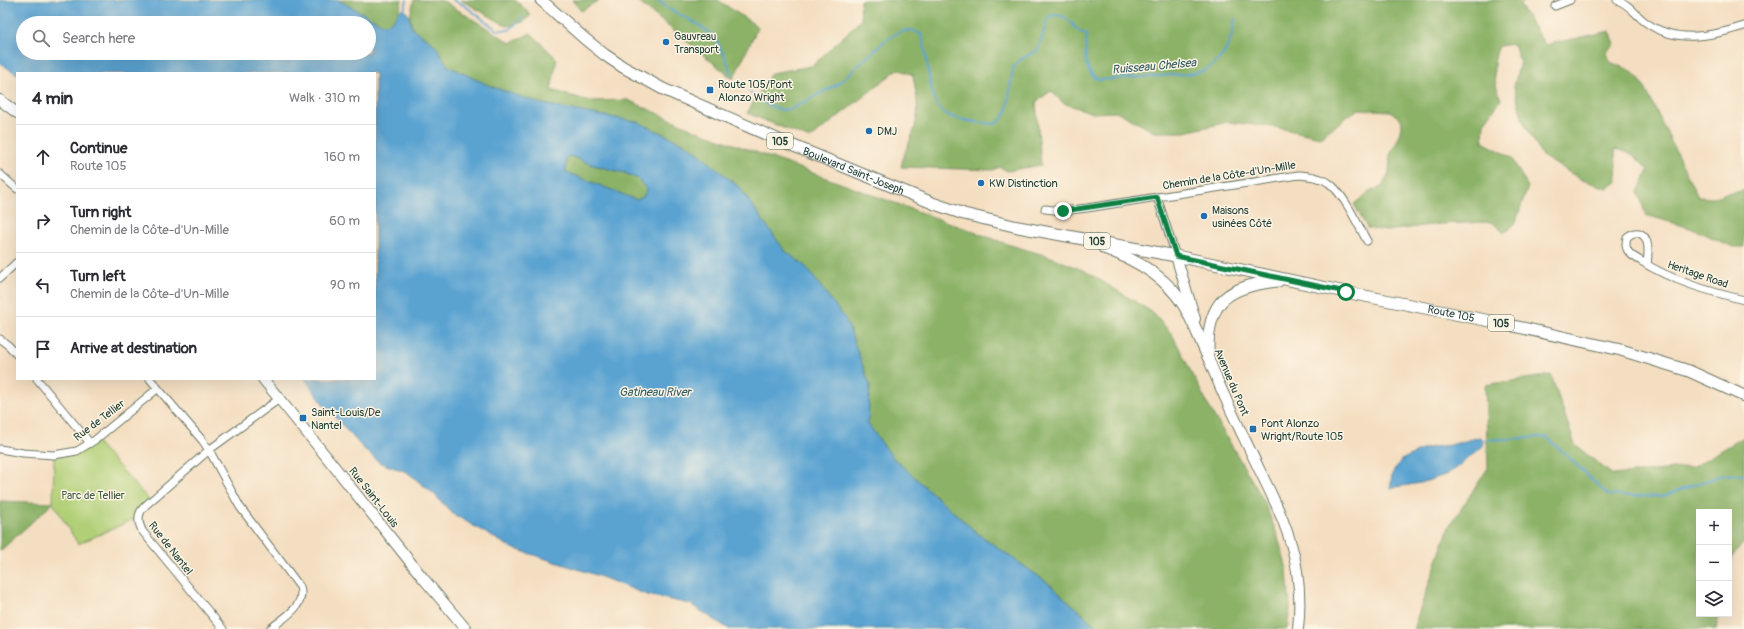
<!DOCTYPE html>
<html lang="en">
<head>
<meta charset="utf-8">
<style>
  :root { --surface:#fff; --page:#f2f2f3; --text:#2b2b33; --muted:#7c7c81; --line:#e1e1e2 }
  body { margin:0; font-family:Pangolin,sans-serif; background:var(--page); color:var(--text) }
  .controls { position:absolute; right:12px; bottom:12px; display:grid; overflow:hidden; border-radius:0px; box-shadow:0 4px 16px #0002 }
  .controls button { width:36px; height:36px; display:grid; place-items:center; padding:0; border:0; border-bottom:1px solid var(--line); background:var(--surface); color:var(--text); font:20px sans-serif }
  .stop { position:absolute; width:12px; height:12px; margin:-9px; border:3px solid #0b8043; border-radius:50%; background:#fff }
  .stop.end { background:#0b8043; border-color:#fff; box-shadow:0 1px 4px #0008 }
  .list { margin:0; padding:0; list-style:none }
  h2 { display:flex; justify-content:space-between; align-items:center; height:52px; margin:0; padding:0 16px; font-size:17px }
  h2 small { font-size:13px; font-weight:400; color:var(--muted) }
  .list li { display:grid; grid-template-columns:26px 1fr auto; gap:12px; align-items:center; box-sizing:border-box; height:64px; padding:0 16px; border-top:1px solid var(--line) }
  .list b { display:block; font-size:15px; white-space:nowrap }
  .list p { margin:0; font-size:13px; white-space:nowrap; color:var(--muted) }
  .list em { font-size:13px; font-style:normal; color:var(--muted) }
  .icon { flex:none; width:22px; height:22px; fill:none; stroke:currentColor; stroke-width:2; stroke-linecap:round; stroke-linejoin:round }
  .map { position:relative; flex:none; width:1744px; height:629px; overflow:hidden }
  .search { position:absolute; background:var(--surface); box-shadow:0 4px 16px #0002; left:16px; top:16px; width:360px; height:44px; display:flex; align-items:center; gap:10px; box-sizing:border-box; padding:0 14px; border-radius:22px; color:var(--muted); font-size:15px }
  .panel { position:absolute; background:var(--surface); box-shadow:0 4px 16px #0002; left:16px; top:72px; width:360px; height:308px; border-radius:0px }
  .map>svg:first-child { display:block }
  .green { fill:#b0cf76; stroke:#688655 }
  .forest { fill:#8cb267; stroke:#56784e }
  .water { fill:#5aa3d1; stroke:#3c7082; fill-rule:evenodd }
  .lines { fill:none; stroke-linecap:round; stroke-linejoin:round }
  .stream { stroke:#5aa3d1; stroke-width:2 }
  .minor-casing { stroke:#6a7565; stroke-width:9 }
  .secondary-casing { stroke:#6a7565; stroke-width:12 }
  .primary-casing { stroke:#6a7565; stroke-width:13 }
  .minor { stroke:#fff; stroke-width:7 }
  .secondary { stroke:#fff; stroke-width:10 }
  .primary { stroke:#fff; stroke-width:11 }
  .route { stroke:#0b8043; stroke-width:5 }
  .poi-dot { fill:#1f6fb2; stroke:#fcf5e5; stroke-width:1.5 }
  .labels { text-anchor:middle; stroke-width:3; stroke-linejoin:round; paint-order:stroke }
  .shield { fill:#fcf5e5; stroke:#617469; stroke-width:1 }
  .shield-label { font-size:10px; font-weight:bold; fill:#1f3d34 }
  .poi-label { font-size:11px; fill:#1f3d34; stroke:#fcf5e5; text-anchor:start }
  .street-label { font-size:11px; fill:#1f3d34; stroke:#fcf5e5 }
  .park-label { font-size:11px; fill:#3c5a41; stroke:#fcf5e5 }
  .water-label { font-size:12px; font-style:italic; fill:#315c63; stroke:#fcf5e5 }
</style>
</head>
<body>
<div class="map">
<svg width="1744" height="629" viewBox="0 0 1744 629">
  <rect width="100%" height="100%" fill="#fcf5e5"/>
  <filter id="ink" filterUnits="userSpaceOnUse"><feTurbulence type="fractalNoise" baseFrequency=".025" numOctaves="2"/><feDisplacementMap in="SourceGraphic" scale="8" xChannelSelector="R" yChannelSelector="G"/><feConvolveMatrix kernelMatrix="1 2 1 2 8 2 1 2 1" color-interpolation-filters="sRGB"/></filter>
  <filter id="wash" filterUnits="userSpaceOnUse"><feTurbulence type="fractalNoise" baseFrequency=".012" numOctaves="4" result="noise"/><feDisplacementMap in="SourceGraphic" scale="16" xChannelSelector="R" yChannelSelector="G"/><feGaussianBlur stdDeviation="0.9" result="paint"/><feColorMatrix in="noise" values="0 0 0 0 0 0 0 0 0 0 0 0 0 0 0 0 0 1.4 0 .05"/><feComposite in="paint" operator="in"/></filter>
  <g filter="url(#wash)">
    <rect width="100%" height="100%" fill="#f4dec1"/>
    <path class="green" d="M95 440 150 501 139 517 78 544 53 503 54 455H61Z"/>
    <g class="forest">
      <path d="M338 0H402C400 10 395 25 383 25Z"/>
      <path d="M414 0H437L445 2 511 43 531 33 557 59 551 90 590 101 628 100 695 130 1007 244 1051 257 1085 271 1152 312 1172 334 1209 407 1264 501 1278 537 1287 570 1290 608 1287 629H1099L1048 583 977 533 893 458 868 424 870 385 806 267 784 250 740 188 691 147 638 122 582 112 539 103 490 86 448 66 435 45 412 28 410 16Z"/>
      <path d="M461 0H515L531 15 523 22 507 26Z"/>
      <path d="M572 0H599L581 11Z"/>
      <path d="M636 0H718L758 27 733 79Z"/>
      <path d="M860 0H1527L1520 5 1545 45 1610 31 1615 44 1607 52 1610 62C1631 70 1635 71 1646 90L1698 197 1712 198 1726 193 1744 191V247H1733L1690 228 1646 215 1638 192 1648 170 1632 154 1615 149 1617 182 1607 188 1582 180 1542 156 1523 121 1514 87 1520 61 1514 44 1499 46C1490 67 1494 79 1501 100L1484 123 1483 142 1511 157 1528 187 1515 224 1504 233 1492 222 1439 224 1386 231 1367 228 1354 204 1369 192 1382 187 1389 173 1390 155 1399 137 1402 120 1390 111 1358 109 1320 137 1270 126 1228 122 1185 132H1154L1118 112 1093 113 1063 103 1051 91 1036 102 1041 165 1007 171 1000 167 993 170 901 167C904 150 913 138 916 122 920 108 915 89 913 75L898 69 810 139 747 113 771 73 812 66 861 20Z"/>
      <path d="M570 156 593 165 625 173 638 179 647 190 643 197 637 200 566 172V158Z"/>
      <path d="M1551 375 1575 445 1613 475 1693 467 1744 437V542L1732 557 1729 569V512H1699V614H1719L1716 629H1413L1449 527 1488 468 1485 385Z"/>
      <path d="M0 501 53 503 0 551Z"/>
    </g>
    <g class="water">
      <path d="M0 0H338L383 24C393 25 395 15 402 9 411 13 409 20 412 28L435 45 448 66 490 86 539 103 582 112 638 122 691 147 740 188 784 250 806 267 846 320 870 385 868 424 893 458 977 533 1048 583 1099 629H729L690 604 647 595 599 576 512 548 453 514 435 495 407 472 380 463 362 447 324 405 305 379H375V73L17 74 0 63ZM23 23H369V53H23ZM570 156 593 165 625 173 638 179 647 190 643 197 637 200 566 172V158Z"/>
      <path d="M1480 437 1483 440 1482 447 1448 474 1421 483 1390 488 1392 474 1401 460 1426 448 1450 445Z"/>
    </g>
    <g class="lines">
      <g class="stream">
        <path d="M453 0 464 5 497 30H509L522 18"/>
        <path d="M658 0C668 10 680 15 692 21 715 33 724 50 731 74"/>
        <path d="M404 10 407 0"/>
        <path d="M749 92 764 103 780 110 791 109 838 84 886 40 901 31 913 30 922 35C927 54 929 93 938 107 940 110 947 115 950 116 963 122 981 122 995 124L1002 119 1007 111 1013 68 1021 59 1038 50 1048 17 1054 15 1062 16 1071 22 1077 30 1087 35C1085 51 1082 72 1099 80L1189 74 1204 71 1216 63 1225 52 1231 38 1235 18"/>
        <path d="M1483 440 1547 437 1608 495 1661 497 1722 475 1744 474"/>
      </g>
    </g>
  </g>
  <g filter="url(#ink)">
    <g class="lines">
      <defs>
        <g id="minor">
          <path d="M1617 0C1628 3 1635 14 1644 21 1674 44 1710 37 1744 26"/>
          <path d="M1555 6 1570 0"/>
          <path d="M0 174 17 189"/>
          <path d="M1157 197 1176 256"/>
          <path d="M1045 209 1063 211 1087 208 1299 175C1309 176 1320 177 1329 183 1344 194 1358 225 1367 241"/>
          <path d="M1647 265C1648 256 1651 237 1639 233 1634 232 1631 234 1627 237 1626 241 1625 245 1627 249 1629 255 1636 258 1641 261 1672 281 1708 291 1744 300"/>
          <path d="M0 278 17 262"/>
          <path d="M0 339 9 346 17 355"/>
          <path d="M37 379 90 443"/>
          <path d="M150 379 202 440 209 450 240 507 300 587C306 607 283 618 270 629"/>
          <path d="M0 449 23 453 54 455 77 451 95 440 157 389"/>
          <path d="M223 629 143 532C137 522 137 513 146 505L209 450 279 399"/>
        </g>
        <g id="secondary">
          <path d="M0 100 17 113"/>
          <path d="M1176 256 1195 319"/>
          <path d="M1205 349C1220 391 1241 431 1260 471 1276 503 1292 536 1297 571 1300 591 1300 610 1298 629"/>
          <path d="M263 379 325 455 423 578 466 629"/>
        </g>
        <g id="primary">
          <path id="s1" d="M541 0 585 39 605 55 623 67 663 89 779 140 935 204 964 214 1018 227 1176 256 1350 293 1500 323 1621 350 1689 371 1744 396"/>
          <path d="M1104 248C1135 259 1165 276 1183 304 1193 320 1200 340 1208 357"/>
          <path d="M1208 353C1207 300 1228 286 1278 281"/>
        </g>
      </defs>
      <use href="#minor" class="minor-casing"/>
      <use href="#secondary" class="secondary-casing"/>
      <use href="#primary" class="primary-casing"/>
      <use href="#minor" class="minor"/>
      <use href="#secondary" class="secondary"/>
      <use href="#primary" class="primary"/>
    </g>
  </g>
  <g class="lines" filter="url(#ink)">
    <path class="route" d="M1063 211 1157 197 1176 256 1346 292"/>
  </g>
  <g class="poi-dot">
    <circle cx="666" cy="42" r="4"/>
    <rect x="706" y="86" width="8" height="8" rx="2"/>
    <circle cx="869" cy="131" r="4"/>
    <circle cx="981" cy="183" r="4"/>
    <circle cx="1204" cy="216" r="4"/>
    <rect x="299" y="414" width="8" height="8" rx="2"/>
    <rect x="1249" y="425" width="8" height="8" rx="2"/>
  </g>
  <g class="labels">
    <g class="shield">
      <rect x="767" y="133" width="26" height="16" rx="3"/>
      <rect x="1084" y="233" width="26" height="16" rx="3"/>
      <rect x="1488" y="315" width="26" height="16" rx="3"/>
    </g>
    <g class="shield-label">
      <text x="780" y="145">105</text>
      <text x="1097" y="245">105</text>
      <text x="1501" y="327">105</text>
    </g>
    <g class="poi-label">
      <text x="674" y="40">Gauvreau<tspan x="674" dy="13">Transport</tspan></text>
      <text x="718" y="88">Route 105/Pont<tspan x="718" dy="13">Alonzo Wright</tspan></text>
      <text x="877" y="135">DMJ</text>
      <text x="989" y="187">KW Distinction</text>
      <text x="1212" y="214">Maisons<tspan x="1212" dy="13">usinées Côté</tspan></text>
      <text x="311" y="416">Saint-Louis/De<tspan x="311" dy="13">Nantel</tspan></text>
      <text x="1261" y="427">Pont Alonzo<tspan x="1261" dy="13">Wright/Route 105</tspan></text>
    </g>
    <g class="street-label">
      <text dy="4" stroke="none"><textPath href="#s1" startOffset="359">Boulevard Saint-Joseph</textPath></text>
      <text transform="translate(1229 175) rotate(-9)" y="4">Chemin de la Côte-d'Un-Mille</text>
      <text transform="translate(1698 274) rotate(19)" y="4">Heritage Road</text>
      <text dy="4" stroke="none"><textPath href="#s1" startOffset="975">Route 105</textPath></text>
      <text transform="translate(1232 382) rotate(67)" y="4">Avenue du Pont</text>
      <text transform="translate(99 420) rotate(-37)" y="4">Rue de Tellier</text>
      <text transform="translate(374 497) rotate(52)" y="4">Rue Saint-Louis</text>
      <text transform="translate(171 548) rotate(52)" y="4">Rue de Nantel</text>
    </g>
    <g class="park-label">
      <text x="93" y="499">Parc de Tellier</text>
    </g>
    <g class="water-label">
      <text transform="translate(1154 66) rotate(-5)" y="4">Ruisseau Chelsea</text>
      <text x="655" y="396">Gatineau River</text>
    </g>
  </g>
</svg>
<div class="controls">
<button>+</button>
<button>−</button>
<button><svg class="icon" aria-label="layers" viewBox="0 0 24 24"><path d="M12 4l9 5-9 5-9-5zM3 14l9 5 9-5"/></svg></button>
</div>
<div class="stop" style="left:1346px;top:292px"></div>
<div class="stop end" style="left:1063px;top:211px"></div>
<div class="search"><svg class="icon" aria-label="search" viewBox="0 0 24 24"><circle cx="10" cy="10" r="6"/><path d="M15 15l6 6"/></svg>Search here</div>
<section class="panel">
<h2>4 min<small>Walk · 310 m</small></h2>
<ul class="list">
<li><svg class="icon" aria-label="ahead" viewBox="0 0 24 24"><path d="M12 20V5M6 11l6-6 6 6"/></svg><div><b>Continue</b><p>Route 105</p></div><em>160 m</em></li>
<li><svg class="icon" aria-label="right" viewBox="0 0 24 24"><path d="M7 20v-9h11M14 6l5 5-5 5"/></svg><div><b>Turn right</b><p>Chemin de la Côte-d'Un-Mille</p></div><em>60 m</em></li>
<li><svg class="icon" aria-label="left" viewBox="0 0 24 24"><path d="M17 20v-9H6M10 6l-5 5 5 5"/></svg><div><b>Turn left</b><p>Chemin de la Côte-d'Un-Mille</p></div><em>90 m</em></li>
<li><svg class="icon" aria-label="arrive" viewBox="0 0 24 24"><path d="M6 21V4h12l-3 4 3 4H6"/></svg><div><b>Arrive at destination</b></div></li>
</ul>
</section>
</div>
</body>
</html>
